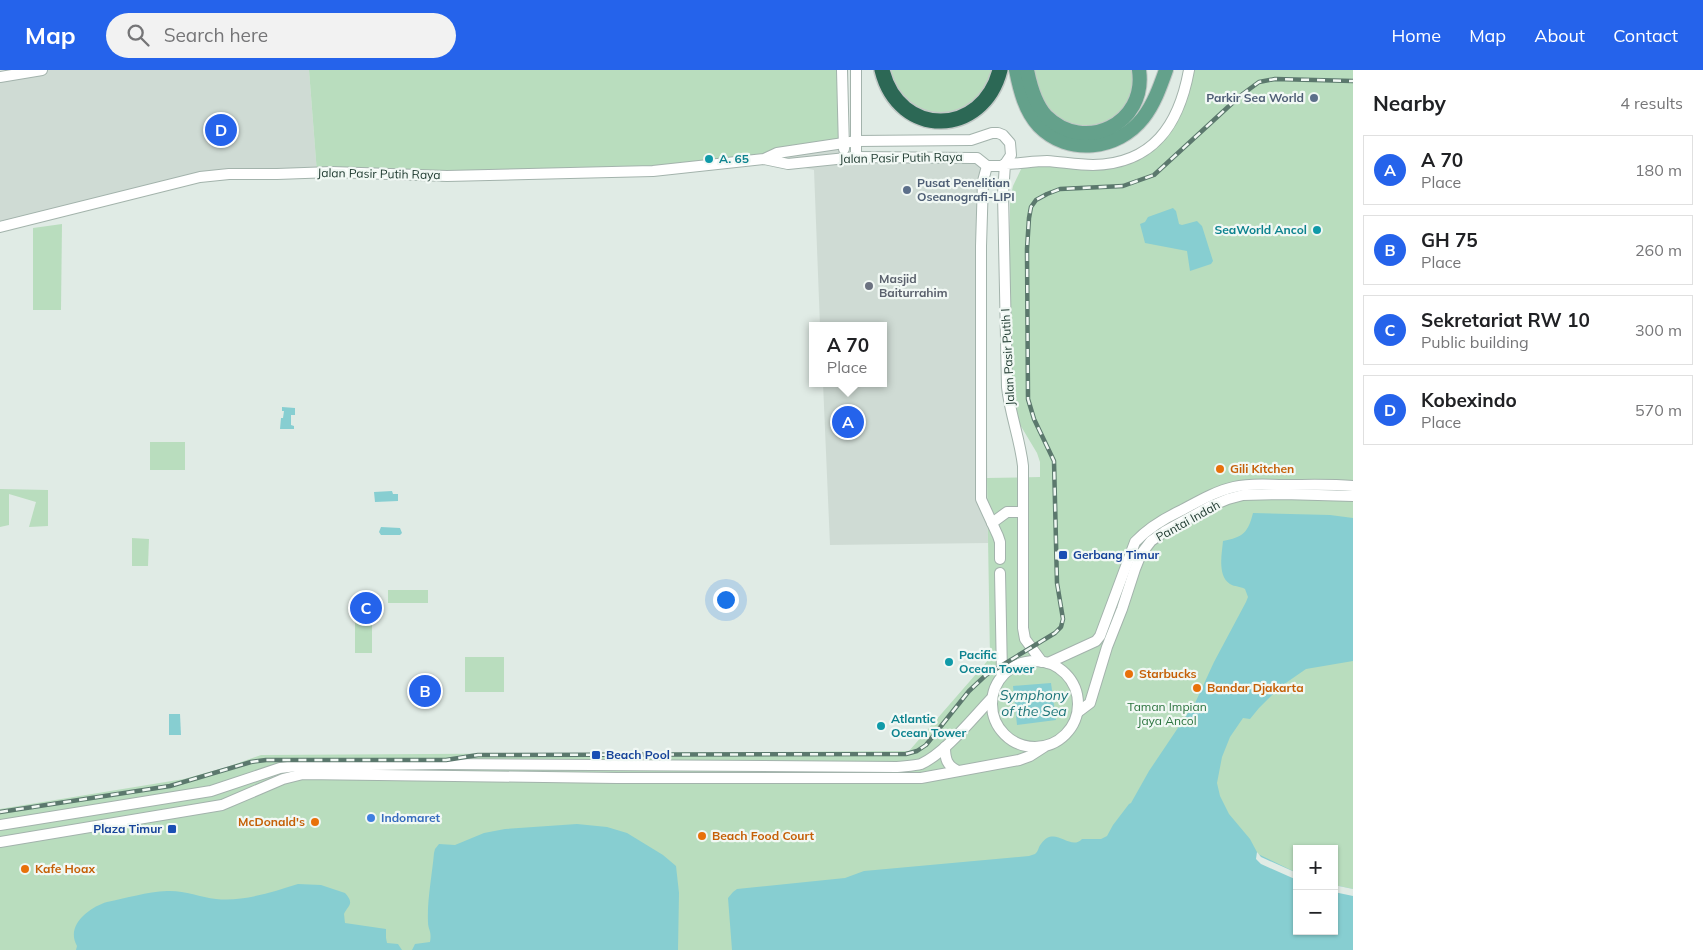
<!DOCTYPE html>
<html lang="en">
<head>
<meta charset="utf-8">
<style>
  :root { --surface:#fff; --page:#f2f2f2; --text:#202124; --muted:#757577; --line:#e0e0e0; --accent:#2563eb }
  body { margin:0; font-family:Mulish,sans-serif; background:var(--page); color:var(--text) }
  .controls { position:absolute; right:15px; bottom:15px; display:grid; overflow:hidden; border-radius:0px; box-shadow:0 1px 4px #0004 }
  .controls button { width:45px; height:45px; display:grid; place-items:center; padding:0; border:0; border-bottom:1px solid var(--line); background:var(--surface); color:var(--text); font:25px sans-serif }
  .you { position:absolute; left:725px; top:529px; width:18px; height:18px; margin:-12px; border:4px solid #fff; border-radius:50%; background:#1a73e8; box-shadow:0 0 0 8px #1a73e833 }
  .badge { display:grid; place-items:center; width:32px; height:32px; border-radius:50%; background:var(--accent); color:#fff; font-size:16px; font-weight:700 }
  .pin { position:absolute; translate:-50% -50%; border:2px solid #fff; box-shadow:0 1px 5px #0006 }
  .popup { position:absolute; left:809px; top:252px; width:78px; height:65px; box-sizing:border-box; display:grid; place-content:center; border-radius:0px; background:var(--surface); filter:drop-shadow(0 1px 4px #0005); font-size:16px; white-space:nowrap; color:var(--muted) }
  .popup b { font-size:19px; color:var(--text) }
  .popup::after { content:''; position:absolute; left:50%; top:100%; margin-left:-10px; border:10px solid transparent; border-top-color:var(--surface) }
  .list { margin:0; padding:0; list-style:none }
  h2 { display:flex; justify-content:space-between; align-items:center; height:65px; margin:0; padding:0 20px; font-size:21px }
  h2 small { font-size:16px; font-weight:400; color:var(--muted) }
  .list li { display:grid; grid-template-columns:32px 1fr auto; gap:15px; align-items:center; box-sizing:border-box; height:70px; margin:0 10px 10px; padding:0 10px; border:1px solid var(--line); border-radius:0px }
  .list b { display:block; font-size:19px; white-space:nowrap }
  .list p { margin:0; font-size:16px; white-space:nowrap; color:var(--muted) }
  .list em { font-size:16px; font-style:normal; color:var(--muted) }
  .icon { flex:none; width:28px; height:28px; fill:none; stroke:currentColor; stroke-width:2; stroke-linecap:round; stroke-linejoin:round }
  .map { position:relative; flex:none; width:1353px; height:880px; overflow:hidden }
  header { display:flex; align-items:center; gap:30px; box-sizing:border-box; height:70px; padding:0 25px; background:var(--accent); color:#fff }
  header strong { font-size:24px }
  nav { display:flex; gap:28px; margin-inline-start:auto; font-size:18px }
  .search { width:350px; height:45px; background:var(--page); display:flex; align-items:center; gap:12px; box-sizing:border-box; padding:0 18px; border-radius:28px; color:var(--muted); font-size:19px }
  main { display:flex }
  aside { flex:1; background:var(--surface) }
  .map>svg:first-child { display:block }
  .built { fill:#cfdbd4 }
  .green { fill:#b9ddbe; fill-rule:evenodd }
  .water { fill:#87ced1 }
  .pier { fill:#e0ebe5 }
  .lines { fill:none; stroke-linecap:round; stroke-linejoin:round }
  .tertiary-casing { stroke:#a3b3ac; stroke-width:12 }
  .primary-casing { stroke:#c1c8c6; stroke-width:16 }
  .motorway-casing { stroke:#c1c8c6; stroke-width:18 }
  .tertiary { stroke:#fff; stroke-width:10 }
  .primary { stroke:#64a18b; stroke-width:14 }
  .motorway { stroke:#2c6855; stroke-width:15 }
  .rail-casing { stroke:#5b786d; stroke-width:4.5 }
  .rail { stroke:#f1f8f4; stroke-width:2.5; stroke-dasharray:8; stroke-linecap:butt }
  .service-dot { fill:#5c6f8a; stroke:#f1f8f4; stroke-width:2 }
  .culture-dot { fill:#0f9aa8; stroke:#f1f8f4; stroke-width:2 }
  .worship-dot { fill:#6b7280; stroke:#f1f8f4; stroke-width:2 }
  .food-dot { fill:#e8710a; stroke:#f1f8f4; stroke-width:2 }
  .transit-dot { fill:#1a4fb4; stroke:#f1f8f4; stroke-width:2 }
  .shop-dot { fill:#3f7fe0; stroke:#f1f8f4; stroke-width:2 }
  .labels { text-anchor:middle; stroke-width:4.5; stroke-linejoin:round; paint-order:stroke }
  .service-label { font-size:12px; font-weight:bold; fill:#4e5e75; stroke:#f1f8f4; text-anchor:end }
  .street-label { font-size:12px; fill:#213c32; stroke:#f1f8f4 }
  .culture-label { font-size:12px; font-weight:bold; fill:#0d838f; stroke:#f1f8f4; text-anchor:start }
  .worship-label { font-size:12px; font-weight:bold; fill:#5b616d; stroke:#f1f8f4; text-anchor:start }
  .food-label { font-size:12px; font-weight:bold; fill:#c56008; stroke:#f1f8f4; text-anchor:start }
  .transit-label { font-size:12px; font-weight:bold; fill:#164399; stroke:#f1f8f4; text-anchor:start }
  .park-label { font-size:12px; fill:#2b733e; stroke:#f1f8f4 }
  .shop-label { font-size:12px; font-weight:bold; fill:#366cbe; stroke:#f1f8f4; text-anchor:start }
  .water-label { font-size:14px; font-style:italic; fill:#1b7378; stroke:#f1f8f4 }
</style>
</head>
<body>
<header>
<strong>Map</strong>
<div class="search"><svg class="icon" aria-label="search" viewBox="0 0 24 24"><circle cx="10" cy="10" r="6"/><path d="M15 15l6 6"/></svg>Search here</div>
<nav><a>Home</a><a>Map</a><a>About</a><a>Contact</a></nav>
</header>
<main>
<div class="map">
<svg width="1353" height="880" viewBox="0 0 1353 880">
  <rect width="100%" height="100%" fill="#e0ebe5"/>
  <g class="built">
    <path d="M41 0H309L317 103 229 104 0 157V6Z"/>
    <path d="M844 74 843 88H977L984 94 988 473 830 475 823 313H883V256H820L814 100 764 89Z"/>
  </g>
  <g class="green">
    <path d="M309 0H842L844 74 653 101 317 103Z"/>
    <path d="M889 0H994C986 29 955 52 925 43 917 41 905 31 899 25 893 20 891 7 889 0Z"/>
    <path d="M1034 0H1133L1135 6 1131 31 1114 49 1087 58 1067 53 1050 42 1040 26Z"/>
    <path d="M1189 0H1353V880H0V739L184 709 227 697 261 685 909 681 990 588 987 408 1040 407V392L1037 383 1019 353 1015 341 1010 308V130L1013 116 1024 93H1110L1162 66ZM1297 779H1334V861H1297Z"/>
    <path d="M62 154 61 240H33V158Z"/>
    <rect x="150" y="372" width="35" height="28"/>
    <path d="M0 419 48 420V456L29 457 36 432 9 424V455L0 457Z"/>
    <path d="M132 468 149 469 148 496H132Z"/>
    <rect x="388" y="520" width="40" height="13"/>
    <rect x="355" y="550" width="17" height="33"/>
    <rect x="465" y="587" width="39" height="35"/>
  </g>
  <g class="water">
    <path d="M1173 138 1176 141 1179 154 1182 155 1197 151 1202 156 1213 191 1211 194 1190 201 1187 181 1145 173 1140 154 1145 152 1148 147Z"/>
    <path d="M282 337 295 338V345H291V355L294 356V359H280L281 348H283L284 341H282Z"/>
    <path d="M392 421 393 424H398V431L375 432 374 422Z"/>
    <path d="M1253 443 1330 445 1353 448V591L1306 599 1280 617 1259 638 1250 649 1243 648 1230 667 1222 687 1217 713 1220 726 1229 744 1250 769 1258 784 1297 803V861H1334V815L1353 819V880H732L728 828 733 822 737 819 845 808 864 801 1029 786 1035 784C1039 781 1038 777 1041 774 1055 754 1070 782 1082 769H1101L1107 766 1113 755 1129 734 1131 733 1149 701 1196 631 1214 592 1246 532 1248 527 1245 519C1240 516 1235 517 1230 514 1217 506 1222 483 1223 471 1243 467 1248 463 1253 443Z"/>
    <path d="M381 457 400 458 402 463 400 465H381L379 462Z"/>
    <path d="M1051 613 1056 650 1017 655 1013 616Z"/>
    <path d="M169 644H180L181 665H169Z"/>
    <path d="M577 754 607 757 627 763 663 785 676 796 679 823 678 880H412L415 874 430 872C432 861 428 860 428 852 427 830 432 806 434 783L435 779 439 774 455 775 484 763 505 759Z"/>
    <path d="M298 814 321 815 345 823C355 834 348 835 344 844L345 853 386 859V868L387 873 398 874 402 880H76L77 876C65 855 90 837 107 832 126 828 147 822 167 821 183 820 200 827 216 829 243 832 272 822 298 814Z"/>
  </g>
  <g class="pier">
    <path d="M1257 782 1261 787 1297 803V810L1261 794 1256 789Z"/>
    <path d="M1334 815 1353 819V826L1334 822Z"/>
  </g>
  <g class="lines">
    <defs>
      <g id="tertiary">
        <path d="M842 0 844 79"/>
        <path d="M856 0V87"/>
        <path d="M0 7 42 0"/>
        <path d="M987 96 983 111 981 176V429L998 466 1000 472V489"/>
        <path d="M0 157 200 107 229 104H277L332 102 447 106 653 101 764 89 788 94 856 87 973 88H977L987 96H1001L1005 94 1011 85 1010 73 1003 65 998 63H992L971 70 857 71 777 83 764 89"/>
        <path d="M992 453 1007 442H1023"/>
        <path d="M1000 503 1002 605"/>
        <circle cx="1035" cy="634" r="43"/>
        <path d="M1042 592 1025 569 1023 558V396C1020 369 1010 344 1007 317L1003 124 1005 94C1019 94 1033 91 1047 91 1062 92 1078 95 1093 95 1153 94 1179 55 1189 0"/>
        <path d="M1048 593 1096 571 1100 566 1135 472C1148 458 1165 448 1182 440 1199 431 1216 421 1234 417 1251 413 1268 415 1284 415 1307 415 1330 414 1353 416"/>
        <path d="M1078 642 1090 633 1107 577 1122 539 1135 499 1141 484 1151 471 1164 462 1211 436 1228 429 1243 425 1283 424 1353 426"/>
        <path d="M945 677C945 689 947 696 958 701"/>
        <path d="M0 755 211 721 280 698 296 696 442 694 897 697C905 696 914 696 921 694 945 683 972 649 991 629"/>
        <path d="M0 772 222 735 283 709 303 704 617 708H921L1019 690 1030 686 1044 677"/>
      </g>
      <g id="primary">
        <path d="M1016 0C1020 20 1025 41 1039 56 1068 86 1118 80 1143 48 1154 34 1160 17 1166 0"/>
        <path d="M1027 0C1030 15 1035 34 1046 46 1084 84 1147 54 1139 0"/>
      </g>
      <path id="motorway" d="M882 0C899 69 983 67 1000 0"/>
    </defs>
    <use href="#tertiary" class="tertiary-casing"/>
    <use href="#primary" class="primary-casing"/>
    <use href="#motorway" class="motorway-casing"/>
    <use href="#tertiary" class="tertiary"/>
    <use href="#primary" class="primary"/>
    <use href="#motorway" class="motorway"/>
    <defs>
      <path id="rail" d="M0 742 170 716 251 692 266 690H446L478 685 906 684 917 681 926 675 969 621 986 605 1055 563 1061 557 1063 549 1057 513 1054 391 1034 349 1028 329 1027 179 1029 148 1031 137 1036 130 1047 124 1060 119 1123 116 1154 105 1240 26 1259 12 1275 9 1353 11"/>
    </defs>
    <use href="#rail" class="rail-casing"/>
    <use href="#rail" class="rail"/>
  </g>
  <g class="service-dot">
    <circle cx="1314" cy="28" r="5"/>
    <circle cx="907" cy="120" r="5"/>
  </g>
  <g class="culture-dot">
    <circle cx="709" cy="89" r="5"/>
    <circle cx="1317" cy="160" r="5"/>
    <circle cx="949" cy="592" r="5"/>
    <circle cx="881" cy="656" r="5"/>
  </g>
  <circle class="worship-dot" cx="869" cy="216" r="5"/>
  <g class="food-dot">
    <circle cx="1220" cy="399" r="5"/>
    <circle cx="1129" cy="604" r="5"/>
    <circle cx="1197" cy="618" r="5"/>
    <circle cx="315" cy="752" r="5"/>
    <circle cx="702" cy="766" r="5"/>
    <circle cx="25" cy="799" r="5"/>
  </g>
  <g class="transit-dot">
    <rect x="1058" y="480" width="10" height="10" rx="2.5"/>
    <rect x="591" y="680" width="10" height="10" rx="2.5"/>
    <rect x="167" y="754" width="10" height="10" rx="2.5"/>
  </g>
  <circle class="shop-dot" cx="371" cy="748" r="5"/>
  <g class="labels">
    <g class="service-label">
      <text x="1304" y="32">Parkir Sea World</text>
      <text x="917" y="117" text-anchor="start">Pusat Penelitian<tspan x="917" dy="14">Oseanografi-LIPI</tspan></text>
    </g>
    <g class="street-label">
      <text transform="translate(901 88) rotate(-1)" y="4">Jalan Pasir Putih Raya</text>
      <text transform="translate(379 104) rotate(1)" y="4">Jalan Pasir Putih Raya</text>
      <text transform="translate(1008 287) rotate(-93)" y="4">Jalan Pasir Putih I</text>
      <text transform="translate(1188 451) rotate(-29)" y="4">Pantai Indah</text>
    </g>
    <g class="culture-label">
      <text x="719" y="93">A. 65</text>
      <text x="1307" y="164" text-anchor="end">SeaWorld Ancol</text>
      <text x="959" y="589">Pacific<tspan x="959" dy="14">Ocean Tower</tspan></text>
      <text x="891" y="653">Atlantic<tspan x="891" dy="14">Ocean Tower</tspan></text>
    </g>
    <g class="worship-label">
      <text x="879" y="213">Masjid<tspan x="879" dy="14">Baiturrahim</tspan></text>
    </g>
    <g class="food-label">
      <text x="1230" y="403">Gili Kitchen</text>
      <text x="1139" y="608">Starbucks</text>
      <text x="1207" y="622">Bandar Djakarta</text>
      <text x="305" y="756" text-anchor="end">McDonald's</text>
      <text x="712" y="770">Beach Food Court</text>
      <text x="35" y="803">Kafe Hoax</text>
    </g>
    <g class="transit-label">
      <text x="1073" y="489">Gerbang Timur</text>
      <text x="606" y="689">Beach Pool</text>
      <text x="162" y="763" text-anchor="end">Plaza Timur</text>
    </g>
    <g class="park-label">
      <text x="1167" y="641">Taman Impian<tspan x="1167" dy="14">Jaya Ancol</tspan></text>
    </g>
    <g class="shop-label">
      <text x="381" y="752">Indomaret</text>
    </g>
    <g class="water-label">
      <text x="1034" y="630">Symphony<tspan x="1034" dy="16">of the Sea</tspan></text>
    </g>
  </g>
</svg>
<div class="controls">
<button>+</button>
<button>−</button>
</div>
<div class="you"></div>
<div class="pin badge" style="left:848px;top:352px">A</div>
<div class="popup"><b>A 70</b>Place</div>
<div class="pin badge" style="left:425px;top:621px">B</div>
<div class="pin badge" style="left:366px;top:538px">C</div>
<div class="pin badge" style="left:221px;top:60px">D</div>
</div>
<aside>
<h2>Nearby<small>4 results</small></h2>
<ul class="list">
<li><span class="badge">A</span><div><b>A 70</b><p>Place</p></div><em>180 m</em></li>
<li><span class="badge">B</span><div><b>GH 75</b><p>Place</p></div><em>260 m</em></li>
<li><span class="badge">C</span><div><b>Sekretariat RW 10</b><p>Public building</p></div><em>300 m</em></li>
<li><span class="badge">D</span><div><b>Kobexindo</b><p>Place</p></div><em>570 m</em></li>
</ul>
</aside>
</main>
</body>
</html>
